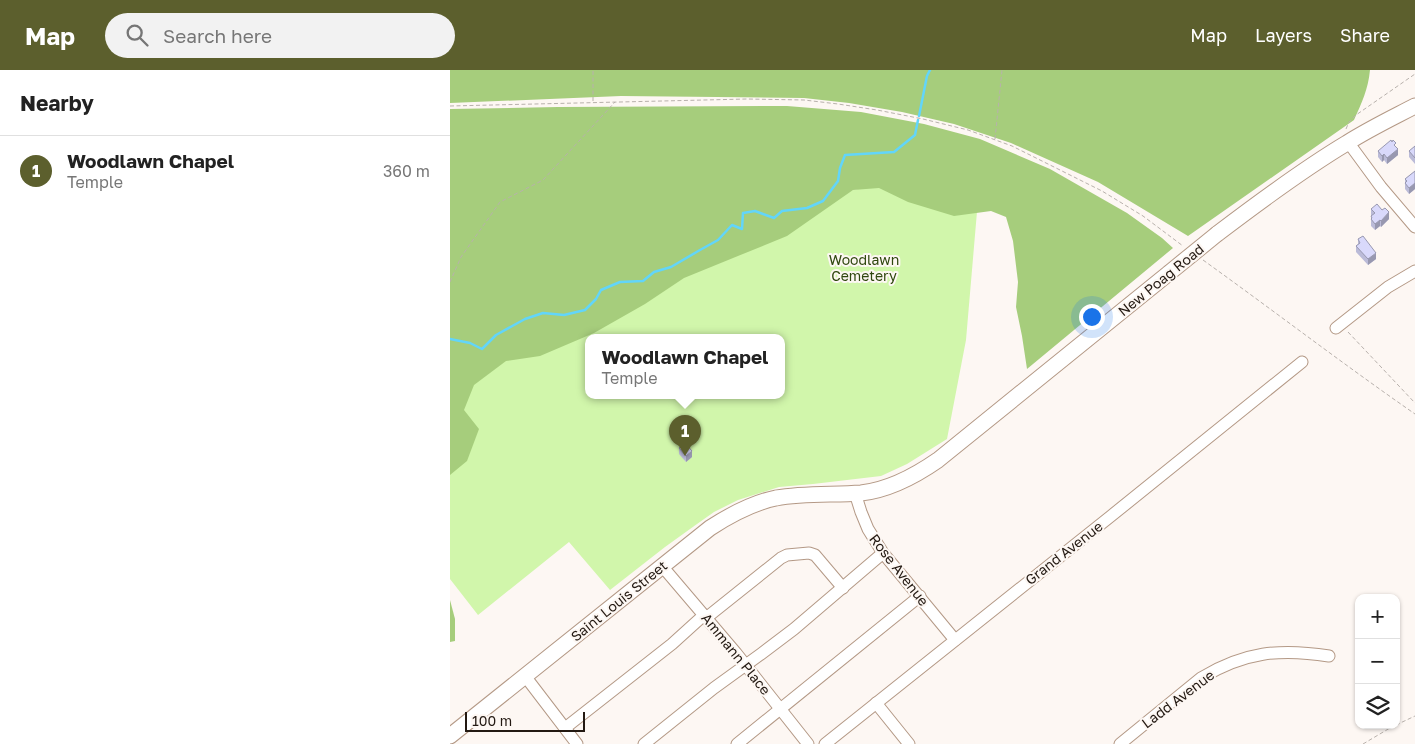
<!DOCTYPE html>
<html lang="en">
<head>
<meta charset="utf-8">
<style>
  :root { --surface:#fff; --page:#f2f2f2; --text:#222; --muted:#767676; --line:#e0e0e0; --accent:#5c5f2d }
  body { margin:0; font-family:"Golos Text",sans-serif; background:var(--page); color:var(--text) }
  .controls { position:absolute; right:15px; bottom:15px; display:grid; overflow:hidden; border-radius:10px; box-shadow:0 1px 4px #0004 }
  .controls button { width:45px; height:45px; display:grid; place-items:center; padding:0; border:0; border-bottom:1px solid var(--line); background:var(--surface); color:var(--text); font:25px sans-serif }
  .scale { position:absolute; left:15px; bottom:12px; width:120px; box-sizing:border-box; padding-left:5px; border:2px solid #231912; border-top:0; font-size:14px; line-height:18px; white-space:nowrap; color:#231912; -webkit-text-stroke:4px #fdf7f3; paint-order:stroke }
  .you { position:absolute; left:641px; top:246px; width:18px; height:18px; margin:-12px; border:4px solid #fff; border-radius:50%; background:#1a73e8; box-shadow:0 0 0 8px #1a73e833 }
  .badge { display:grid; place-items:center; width:32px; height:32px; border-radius:50%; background:var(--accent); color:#fff; font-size:16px; font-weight:700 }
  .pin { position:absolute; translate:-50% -41px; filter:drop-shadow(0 1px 2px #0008) }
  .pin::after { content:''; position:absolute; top:26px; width:18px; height:15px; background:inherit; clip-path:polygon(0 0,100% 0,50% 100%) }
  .popup { position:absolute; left:135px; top:264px; width:200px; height:65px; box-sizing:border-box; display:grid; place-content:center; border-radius:10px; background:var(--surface); filter:drop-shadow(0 1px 4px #0005); font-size:16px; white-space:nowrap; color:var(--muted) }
  .popup b { font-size:19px; color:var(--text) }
  .popup::after { content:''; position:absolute; left:50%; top:100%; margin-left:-10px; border:10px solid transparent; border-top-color:var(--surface) }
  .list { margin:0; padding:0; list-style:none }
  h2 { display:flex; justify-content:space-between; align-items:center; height:65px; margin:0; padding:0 20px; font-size:21px }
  h2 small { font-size:16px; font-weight:400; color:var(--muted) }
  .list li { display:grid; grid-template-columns:32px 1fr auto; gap:15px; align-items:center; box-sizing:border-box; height:70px; padding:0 20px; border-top:1px solid var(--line) }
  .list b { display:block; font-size:19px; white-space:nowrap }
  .list p { margin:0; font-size:16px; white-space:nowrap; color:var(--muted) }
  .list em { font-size:16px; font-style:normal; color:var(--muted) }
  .icon { flex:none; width:28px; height:28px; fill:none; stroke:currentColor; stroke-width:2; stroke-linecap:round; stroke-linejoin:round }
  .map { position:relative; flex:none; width:965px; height:674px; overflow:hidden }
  header { display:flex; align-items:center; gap:30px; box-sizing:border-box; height:70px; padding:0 25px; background:var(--accent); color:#fff }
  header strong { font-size:24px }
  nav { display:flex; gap:28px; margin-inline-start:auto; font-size:18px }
  .search { width:350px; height:45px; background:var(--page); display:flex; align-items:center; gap:12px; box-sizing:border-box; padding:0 18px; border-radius:28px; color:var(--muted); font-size:19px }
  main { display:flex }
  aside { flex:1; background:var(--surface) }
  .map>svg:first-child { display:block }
  .green { fill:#d1f6ab; fill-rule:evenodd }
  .forest { fill:#a6cd7c }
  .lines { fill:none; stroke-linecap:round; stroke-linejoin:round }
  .stream { stroke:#62d5fa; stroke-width:2.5 }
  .minor-casing { stroke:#b49986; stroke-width:13 }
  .major-casing { stroke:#b49986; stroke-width:17 }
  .path { stroke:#b8b1ac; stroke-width:1; stroke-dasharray:4 2.5; stroke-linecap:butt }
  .minor { stroke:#fff; stroke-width:11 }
  .major { stroke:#fff; stroke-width:15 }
  .major-bridge-casing { stroke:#b49986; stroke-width:17; stroke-linecap:butt }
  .major-bridge { stroke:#fff; stroke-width:15 }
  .wall { fill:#bbbbd8 }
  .shaded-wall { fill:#9898b0 }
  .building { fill:#d9d9fb; stroke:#9898b0 }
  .labels { text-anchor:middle; stroke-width:4; stroke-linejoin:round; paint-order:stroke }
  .park-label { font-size:14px; fill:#2f470e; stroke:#fdf7f3 }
  .street-label { font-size:14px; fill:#231912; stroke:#fdf7f3 }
</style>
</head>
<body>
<header>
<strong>Map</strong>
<div class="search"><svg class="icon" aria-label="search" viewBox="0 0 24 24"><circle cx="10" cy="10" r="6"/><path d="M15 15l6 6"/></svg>Search here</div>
<nav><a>Map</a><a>Layers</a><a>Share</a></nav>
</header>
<main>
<aside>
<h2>Nearby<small></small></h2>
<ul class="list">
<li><span class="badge">1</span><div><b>Woodlawn Chapel</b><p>Temple</p></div><em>360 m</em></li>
</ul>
</aside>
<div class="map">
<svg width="965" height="674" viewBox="0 0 965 674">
  <rect width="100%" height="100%" fill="#fdf7f3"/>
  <path class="green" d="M531 95 516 270 497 369 457 394 431 406 363 414 329 417 288 430 264 442 247 454 215 477 160 520 119 472 28 545 0 509V314L300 140ZM139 267H331V325H139Z"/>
  <g class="forest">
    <path d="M0 0H920C918 20 912 32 904 50L738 166 648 112 561 73 504 54 452 42 399 33 354 28 171 26 0 33Z"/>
    <path d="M337 36 411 42 474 54 530 69 600 99 677 143 712 168 723 178 577 299 572 266 566 237 568 212 563 171 556 147 541 141 504 146 458 132 429 118 403 120 337 166 234 208 195 234 144 263 90 286 56 291 24 315 14 340 29 359 17 391 0 405V39L108 37Z"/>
    <path d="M0 530 5 549V571L0 572Z"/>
  </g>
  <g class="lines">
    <g class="stream">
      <path d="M469 46 477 6 480 0"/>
      <path d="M0 269 20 273 32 279 46 265 75 249 93 243 114 245 135 240 146 229 151 220 170 212 193 211 204 202 221 197 250 180 268 170 282 155 292 159 293 143 305 141 324 148 332 141 357 138 373 131 388 111 390 98 395 85 444 82 465 65 468 50"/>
    </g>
    <defs>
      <g id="minor">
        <path d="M898 72 931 117 965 157"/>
        <path d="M886 258 938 217 965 201"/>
        <path d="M405 423 411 442 418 459 433 483 505 570"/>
        <path d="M212 496 286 583 358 674"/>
        <path d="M256 548 331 488 337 485 359 483 365 485 393 518"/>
        <path d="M75 606 127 674"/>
        <path d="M426 633 459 674"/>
        <path d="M115 658 222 574 254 545"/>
        <path d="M194 674 264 618 311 584 344 559 433 483"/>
        <path d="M287 674 470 526"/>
        <path d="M375 674 661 446 852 292"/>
        <path d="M670 674 751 608C794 582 830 578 879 586"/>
      </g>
      <g id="major">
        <path d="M767 164C809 132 852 100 897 73 919 59 942 48 965 36"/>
        <path d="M0 666 260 458C280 445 302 433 326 428 354 423 383 425 411 423 439 420 465 406 488 390L719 203"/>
      </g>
    </defs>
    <use href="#minor" class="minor-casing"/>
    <use href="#major" class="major-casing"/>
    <g class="path">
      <path d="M143 31V0"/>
      <path d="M0 36 297 29 354 30 388 34 427 40 473 49 518 60 562 76 652 121 693 146 733 176"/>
      <path d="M896 59 899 52 906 45 965 4"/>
      <path d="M545 69 552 0"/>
      <path d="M753 190C824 241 893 294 965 344"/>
      <path d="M0 212 11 187 50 132 93 110 165 32"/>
      <path d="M898 262 965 333"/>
      <path d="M946 655 965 646"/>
      <path d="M913 674 945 655"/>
    </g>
    <use href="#minor" class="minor"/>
    <use href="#major" class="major"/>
    <defs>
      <path id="major-bridge" d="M719 203 767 164"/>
    </defs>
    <use href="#major-bridge" class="major-bridge-casing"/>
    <use href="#major-bridge" class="major-bridge"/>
  </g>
  <g class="wall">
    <path d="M965 76V94L959 87V81Z"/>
    <path d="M946 77 948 85 937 94 934 90 932 92 928 87V81Z"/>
    <path d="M965 101V119L959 124 955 119V109Z"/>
    <path d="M921 139 939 149 931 157 930 156 925 160 921 156Z"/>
    <path d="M908 169 926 189 918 195 906 182V176L908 174Z"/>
    <path d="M229 378 242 387 236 392 229 384Z"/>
  </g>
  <g class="shaded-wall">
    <path d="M948 79V85L937 94V88Z"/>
    <path d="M934 84V90L932 92V86Z"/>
    <path d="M965 113V119L959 124V118Z"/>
    <path d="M939 142V149L931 157V151Z"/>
    <path d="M930 150V156L925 160V154Z"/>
    <path d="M926 183V189L918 195V189Z"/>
    <path d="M242 381V387L236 392V386Z"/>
  </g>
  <g class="building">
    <path d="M941 70 942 72 943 70 946 73 944 75 948 79 937 88 934 84 932 86 928 81Z"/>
    <path d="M965 76V88L959 81Z"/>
    <path d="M965 101V113L959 118 955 113 957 111 955 109Z"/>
    <path d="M927 134 932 140 935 138 939 142 931 151 930 150 925 154 921 149 922 148 921 146 925 143 921 139Z"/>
    <path d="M913 166 926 183 918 189 906 176 910 173 908 169Z"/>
    <path d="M235 373 242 381 236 386 229 378Z"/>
  </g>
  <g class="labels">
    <g class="park-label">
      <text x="414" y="195">Woodlawn<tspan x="414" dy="16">Cemetery</tspan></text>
    </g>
    <g class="street-label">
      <text transform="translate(711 210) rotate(-39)" y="5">New Poag Road</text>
      <text transform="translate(614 483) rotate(-38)" y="5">Grand Avenue</text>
      <text transform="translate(449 500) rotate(52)" y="5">Rose Avenue</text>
      <text transform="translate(169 531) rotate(-39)" y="5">Saint Louis Street</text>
      <text transform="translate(286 584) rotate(51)" y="5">Ammann Place</text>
      <text transform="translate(728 629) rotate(-37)" y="5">Ladd Avenue</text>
    </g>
  </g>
</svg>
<div class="controls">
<button>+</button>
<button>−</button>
<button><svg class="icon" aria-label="layers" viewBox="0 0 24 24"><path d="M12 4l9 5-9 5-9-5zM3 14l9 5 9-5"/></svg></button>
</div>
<div class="scale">100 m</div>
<div class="you"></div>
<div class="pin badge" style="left:235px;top:386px">1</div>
<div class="popup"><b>Woodlawn Chapel</b>Temple</div>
</div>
</main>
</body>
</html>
